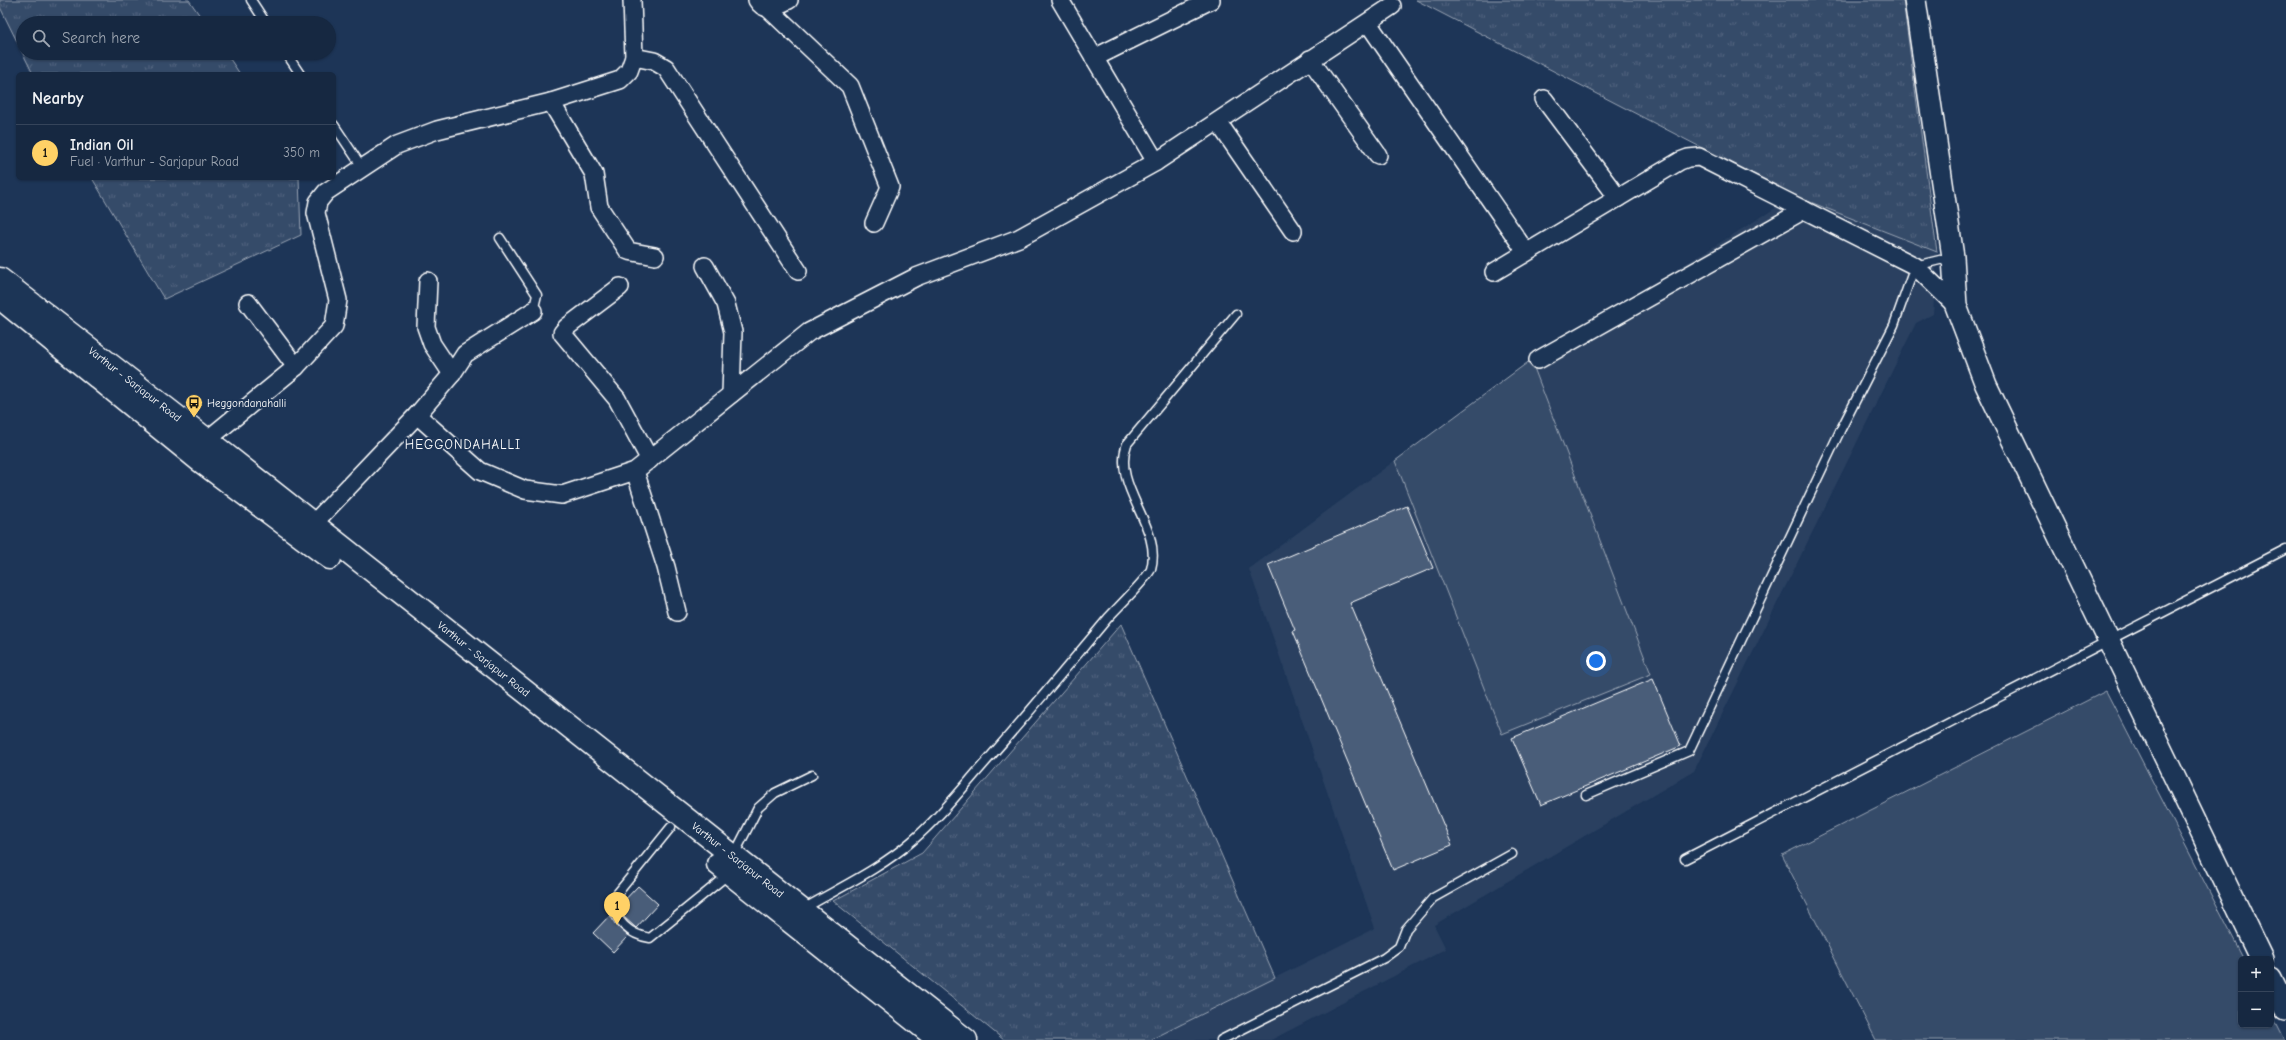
<!DOCTYPE html>
<html lang="en">
<head>
<meta charset="utf-8">
<style>
  :root { --surface:#162841; --page:#1f3048; --text:#f1f3f6; --muted:#9ea6b1; --line:#35445a; --accent:#ffd166 }
  body { margin:0; font-family:"Comic Neue",sans-serif; background:var(--page); color:var(--text) }
  .controls { position:absolute; right:12px; bottom:12px; display:grid; overflow:hidden; border-radius:6px; box-shadow:0 1px 3px #0004 }
  .controls button { width:36px; height:36px; display:grid; place-items:center; padding:0; border:0; border-bottom:1px solid var(--line); background:var(--surface); color:var(--text); font:20px sans-serif }
  .you { position:absolute; left:1596px; top:661px; width:14px; height:14px; margin:-10px; border:3px solid #fff; border-radius:50%; background:#1a73e8; box-shadow:0 0 0 6px #1a73e833 }
  .badge { display:grid; place-items:center; width:26px; height:26px; border-radius:50%; background:var(--accent); color:#111; font-size:13px; font-weight:700 }
  .pin { position:absolute; translate:-50% -33px; filter:drop-shadow(0 1px 2px #0008) }
  .pin::after { content:''; position:absolute; top:21px; width:14px; height:12px; background:inherit; clip-path:polygon(0 0,100% 0,50% 100%) }
  .list { margin:0; padding:0; list-style:none }
  h2 { display:flex; justify-content:space-between; align-items:center; height:52px; margin:0; padding:0 16px; font-size:17px }
  h2 small { font-size:13px; font-weight:400; color:var(--muted) }
  .list li { display:grid; grid-template-columns:26px 1fr auto; gap:12px; align-items:center; box-sizing:border-box; height:56px; padding:0 16px; border-top:1px solid var(--line) }
  .list b { display:block; font-size:15px; white-space:nowrap }
  .list p { margin:0; font-size:13px; white-space:nowrap; color:var(--muted) }
  .list em { font-size:13px; font-style:normal; color:var(--muted) }
  .icon { flex:none; width:22px; height:22px; fill:none; stroke:currentColor; stroke-width:2; stroke-linecap:round; stroke-linejoin:round }
  .map { position:relative; flex:none; width:2286px; height:1040px; overflow:hidden }
  .search { position:absolute; background:var(--surface); box-shadow:0 1px 3px #0004; left:16px; top:16px; width:320px; height:44px; display:flex; align-items:center; gap:10px; box-sizing:border-box; padding:0 14px; border-radius:22px; color:var(--muted); font-size:15px }
  .panel { position:absolute; background:var(--surface); box-shadow:0 1px 3px #0004; left:16px; top:72px; width:320px; height:108px; border-radius:6px }
  .map>svg:first-child { display:block }
  .built { fill:#2a4161 }
  .grass { fill:url(#grass-tufts); stroke:#9aa5b4 }
  .garden { fill:#364b69; stroke:#9aa5b4 }
  .building { fill:#4a5d79; stroke:#fff }
  .lines { fill:none; stroke-linecap:round; stroke-linejoin:round }
  .service-casing { stroke:#fff; stroke-width:11 }
  .minor-casing { stroke:#fff; stroke-width:20 }
  .tertiary-casing { stroke:#fff; stroke-width:24 }
  .primary-casing { stroke:#fff; stroke-width:25 }
  .service { stroke:#1d3557; stroke-width:8 }
  .minor { stroke:#1d3557; stroke-width:17 }
  .tertiary { stroke:#1d3557; stroke-width:21 }
  .primary { stroke:#1d3557; stroke-width:22 }
  .labels { text-anchor:middle; stroke-width:4; stroke-linejoin:round; paint-order:stroke }
  .street-label { font-size:11px; fill:#fff; stroke:#1d3557 }
  .poi-label { font-size:11px; fill:#fff; stroke:#1d3557; text-anchor:start }
  .quarter-label { font-size:13px; letter-spacing:1px; fill:#fff; stroke:#1d3557 }
</style>
</head>
<body>
<div class="map">
<svg width="2286" height="1040" viewBox="0 0 2286 1040">
  <defs>
    <pattern id="grass-tufts" width="24" height="20" patternUnits="userSpaceOnUse"><rect width="24" height="20" fill="#364b69"/><path d="M3 7l-1-3M5 7V3M7 7l1-3M15 17l-1-3M17 17v-4M19 17l1-3" fill="none" stroke="#546680"/></pattern>
  </defs>
  <rect width="100%" height="100%" fill="#1d3557"/>
  <filter id="ink" filterUnits="userSpaceOnUse"><feTurbulence type="fractalNoise" baseFrequency=".025" numOctaves="2"/><feDisplacementMap in="SourceGraphic" scale="8" xChannelSelector="R" yChannelSelector="G"/><feConvolveMatrix kernelMatrix="1 2 1 2 8 2 1 2 1" color-interpolation-filters="sRGB"/></filter>
  <g filter="url(#ink)">
    <path class="built" d="M1795 196 1937 252 1933 314 1916 323 1694 771 1434 925 1446 949 1271 1040H1150L1375 928 1249 569 1522 366Z"/>
    <g class="grass">
      <path d="M0 0H189L205 23H23V53H226L240 74H33L0 7Z"/>
      <path d="M1416 0H1903L1937 252 1795 196Z"/>
      <path d="M92 178H299L301 235 164 299Z"/>
      <path d="M1121 624 1275 978 1150 1040H1004L833 901 922 853Z"/>
    </g>
    <g class="garden">
      <path d="M1531 360 1651 674 1502 734 1395 461Z"/>
      <path d="M2106 691 2244 959H2241V1025H2271V1012L2285 1040H1876L1782 855Z"/>
    </g>
    <g class="building">
      <path d="M1407 506 1433 568 1350 603 1452 845 1393 870 1293 631 1295 630 1268 565Z"/>
      <path d="M1653 679 1681 746 1541 805 1512 738Z"/>
      <path d="M638 886 658 904 636 928 624 917 619 906Z"/>
      <path d="M610 915 615 924 628 936 613 952 593 933Z"/>
    </g>
    <g class="lines">
      <defs>
        <g id="service">
          <path d="M251 0 266 23"/>
          <path d="M286 53 300 74"/>
          <path d="M334 125 362 167"/>
          <path d="M500 238 537 295 533 311"/>
          <path d="M1586 795 1689 751 1840 431 1894 325 1915 266 1952 257"/>
          <path d="M671 827 612 900C614 921 630 935 650 938L729 874"/>
          <path d="M734 855 758 808 775 793 812 775"/>
          <path d="M1685 859 2286 549"/>
          <path d="M803 909C839 888 880 869 912 841 938 819 960 791 982 766 1025 718 1066 668 1108 618 1116 609 1148 578 1151 569 1163 526 1111 487 1127 444L1236 314"/>
          <path d="M1221 1040 1384 958 1399 947 1406 929 1433 898 1512 854"/>
        </g>
        <g id="minor">
          <path d="M757 0C765 14 777 5 789 0"/>
          <path d="M1060 0 1156 162"/>
          <path d="M769 9 850 86 890 187 874 223"/>
          <path d="M1368 23 1526 252"/>
          <path d="M634 57 654 61 666 68 798 271"/>
          <path d="M1094 58 1211 0"/>
          <path d="M1310 59 1378 155"/>
          <path d="M1544 99 1618 198"/>
          <path d="M551 102 594 174 599 207 628 251 655 256"/>
          <path d="M1218 122 1293 231"/>
          <path d="M705 266 726 304 733 332 731 394"/>
          <path d="M1494 272 1680 161 1688 158 1699 157 1915 266 1956 306"/>
          <path d="M428 281 426 327 432 344 452 374"/>
          <path d="M620 287 567 327 562 333 617 399 650 460"/>
          <path d="M248 303 296 367"/>
          <path d="M1538 360 1804 210"/>
          <path d="M417 415 452 374 465 354 533 311"/>
          <path d="M207 440 296 367 334 326 338 300 316 213 318 202 326 192 397 145 437 130 551 102 620 80 629 71 634 57 632 0"/>
          <path d="M635 471 666 567 677 612"/>
          <path d="M313 524 417 415 480 471 525 490 562 495 635 471 809 332 916 277 1019 238 1156 162 1392 6"/>
        </g>
        <g id="tertiary">
          <path d="M1915 0 1953 257 1956 306 1986 385 2262 959"/>
          <path d="M2271 978 2286 1009"/>
        </g>
        <g id="primary">
          <path id="s1" d="M0 279 207 440 966 1040"/>
          <path d="M0 298 199 460 330 558"/>
          <path d="M718 864 939 1040"/>
        </g>
      </defs>
      <use href="#service" class="service-casing"/>
      <use href="#minor" class="minor-casing"/>
      <use href="#tertiary" class="tertiary-casing"/>
      <use href="#primary" class="primary-casing"/>
      <use href="#service" class="service"/>
      <use href="#minor" class="minor"/>
      <use href="#tertiary" class="tertiary"/>
      <use href="#primary" class="primary"/>
    </g>
  </g>
  <defs>
    <symbol id="bus-pin" viewBox="-11 -11 22 30"><path d="M0 17L-7.5 6A9.5 9.5 0 1 1 7.5 6Z" fill="#ffd166" stroke="#1d3557"/><path d="M-5-6H5V4H4V6H2V4H-2V6H-4V4H-5ZM-3.5-4V0h7V-4ZM-3.5 1.2v1.5H-2V1.2ZM2 1.2v1.5H3.5V1.2Z" fill="#111"/></symbol>
  </defs>
  <g fill-rule="evenodd">
    <use href="#bus-pin" x="184" y="393" width="20" height="27"/>
  </g>
  <g class="labels">
    <g class="street-label">
      <text dy="4" stroke="none"><textPath href="#s1" startOffset="171">Varthur - Sarjapur Road</textPath></text>
      <text dy="4" stroke="none"><textPath href="#s1" startOffset="615">Varthur - Sarjapur Road</textPath></text>
      <text dy="4" stroke="none"><textPath href="#s1" startOffset="939">Varthur - Sarjapur Road</textPath></text>
    </g>
    <g class="poi-label">
      <text x="207" y="407">Heggondanahalli</text>
    </g>
    <g class="quarter-label">
      <text x="463" y="449">HEGGONDAHALLI</text>
    </g>
  </g>
</svg>
<div class="controls">
<button>+</button>
<button>−</button>
</div>
<div class="you"></div>
<div class="pin badge" style="left:617px;top:925px">1</div>
<div class="search"><svg class="icon" aria-label="search" viewBox="0 0 24 24"><circle cx="10" cy="10" r="6"/><path d="M15 15l6 6"/></svg>Search here</div>
<section class="panel">
<h2>Nearby<small></small></h2>
<ul class="list">
<li><span class="badge">1</span><div><b>Indian Oil</b><p>Fuel · Varthur - Sarjapur Road</p></div><em>350 m</em></li>
</ul>
</section>
</div>
</body>
</html>
